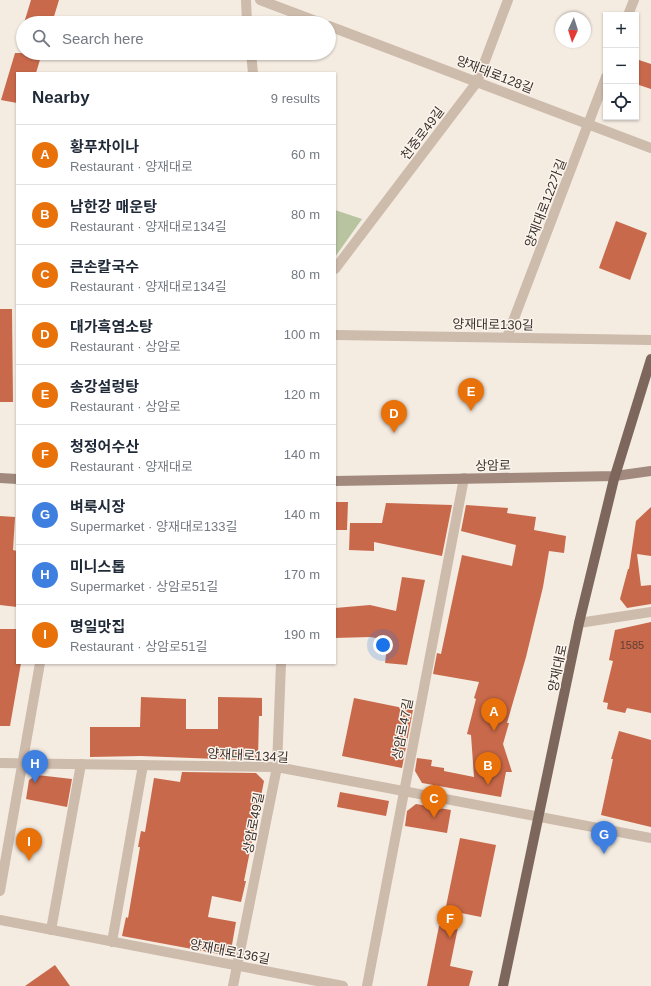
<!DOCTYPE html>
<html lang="en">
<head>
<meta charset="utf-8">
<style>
  :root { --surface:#fff; --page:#f2f2f3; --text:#1f2937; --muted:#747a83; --line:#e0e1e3; --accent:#2563eb }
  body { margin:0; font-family:Helvetica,"Noto Sans KR",sans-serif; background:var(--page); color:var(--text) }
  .controls { position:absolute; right:12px; top:12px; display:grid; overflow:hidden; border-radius:0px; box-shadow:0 1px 3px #0004 }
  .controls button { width:36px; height:36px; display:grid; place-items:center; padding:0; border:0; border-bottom:1px solid var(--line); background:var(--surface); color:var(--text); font:20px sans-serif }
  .compass { position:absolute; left:555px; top:12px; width:36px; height:36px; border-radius:50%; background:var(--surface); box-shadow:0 1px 3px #0004; rotate:184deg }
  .you { position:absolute; left:383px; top:645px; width:14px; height:14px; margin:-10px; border:3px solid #fff; border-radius:50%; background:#1a73e8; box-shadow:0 0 0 6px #1a73e833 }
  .badge { display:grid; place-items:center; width:26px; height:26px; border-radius:50%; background:var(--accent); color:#fff; font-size:13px; font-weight:700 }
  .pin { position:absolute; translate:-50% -33px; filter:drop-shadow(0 1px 2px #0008) }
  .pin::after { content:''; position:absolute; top:21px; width:14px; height:12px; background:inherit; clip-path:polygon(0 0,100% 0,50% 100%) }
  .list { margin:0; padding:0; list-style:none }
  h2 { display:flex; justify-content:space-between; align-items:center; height:52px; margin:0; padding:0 16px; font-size:17px }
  h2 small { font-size:13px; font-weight:400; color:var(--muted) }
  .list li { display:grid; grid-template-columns:26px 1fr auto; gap:12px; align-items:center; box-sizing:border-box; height:60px; padding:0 16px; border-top:1px solid var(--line) }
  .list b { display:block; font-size:15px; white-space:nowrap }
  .list p { margin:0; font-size:13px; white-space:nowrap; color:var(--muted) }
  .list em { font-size:13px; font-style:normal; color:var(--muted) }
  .icon { flex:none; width:22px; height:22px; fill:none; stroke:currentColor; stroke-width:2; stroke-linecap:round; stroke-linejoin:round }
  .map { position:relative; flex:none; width:651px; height:986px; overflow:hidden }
  .search { position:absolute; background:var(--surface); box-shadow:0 1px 3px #0004; left:16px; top:16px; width:320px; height:44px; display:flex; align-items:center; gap:10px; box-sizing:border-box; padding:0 14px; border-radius:22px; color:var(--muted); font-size:15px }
  .panel { position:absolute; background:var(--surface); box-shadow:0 1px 3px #0004; left:16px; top:72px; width:320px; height:592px; border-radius:0px }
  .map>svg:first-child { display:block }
  .green { fill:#b8c4a0 }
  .building { fill:#c8694b }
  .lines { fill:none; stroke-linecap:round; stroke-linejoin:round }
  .street { stroke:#cdbbac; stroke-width:10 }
  .secondary { stroke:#a18a7d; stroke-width:10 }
  .primary { stroke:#7d675c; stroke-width:10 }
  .labels { text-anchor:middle; stroke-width:3; stroke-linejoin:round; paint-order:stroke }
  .number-label { font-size:11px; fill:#5e3e33 }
  .street-label { font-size:13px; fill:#3b302b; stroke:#fbf5ee }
</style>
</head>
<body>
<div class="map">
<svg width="651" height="986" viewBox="0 0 651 986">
  <rect width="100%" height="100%" fill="#f4ebe1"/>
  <path class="green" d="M335 210 362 219 335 257Z"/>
  <g class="building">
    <path d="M31 0H59L52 23H24Z"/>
    <path d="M15 53H42L36 73H17V103L1 100Z"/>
    <path d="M636 59 651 64V89L636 84Z"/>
    <path d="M616 221 647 233 630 280 599 268Z"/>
    <path d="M0 309H12L13 402H0Z"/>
    <path d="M335 502H348L347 530H335Z"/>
    <path d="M386 503 452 505 442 556 374 542V551L349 550 350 523H382Z"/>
    <path d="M466 505 508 508 507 513 536 517 534 530 566 536 564 553 549 551 543 587 526 657 507 723H509L503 744 512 772H506L501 797 422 783 415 771 417 758 432 760 431 766 444 768V771L474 777 471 735 467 734 476 699 474 698 479 682 433 674 437 653 441 654 462 555 512 566 516 545 461 531Z"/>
    <path d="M651 507V556L637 554 641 586 651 585V604L627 608 620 599 628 569H629L636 521Z"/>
    <path d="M0 516 15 517 13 550 17 551V607L0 605Z"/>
    <path d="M402 577 425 580 407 665 385 663 388 640 370 637 335 638V608L370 605 396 611Z"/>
    <path d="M651 622V713L627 708 625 713 607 709 608 703 603 702 613 661 609 660 615 630Z"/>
    <path d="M0 629H17V663H21L10 726H0Z"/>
    <path d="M141 697 186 699V729H218V697L262 698V716H259L258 758 241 757 243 760 141 756 90 757V727H140Z"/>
    <path d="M354 698 413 710 402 768 342 756Z"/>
    <path d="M619 731 651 740V827L601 815 613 759H611Z"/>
    <path d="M182 772 256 773 264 781 244 881H246L241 902 212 896 208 917 236 922 230 956 122 936 126 917 128 918 140 847H138L141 831 145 832 154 778 180 782Z"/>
    <path d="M37 775 72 779 67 807 26 799 29 780Z"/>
    <path d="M340 792 389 801 386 816 337 807Z"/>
    <path d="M416 804 451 810 447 833 405 826 407 811Z"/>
    <path d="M460 838 496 845 481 917 461 913 450 966 473 971 469 986H427L439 926H442Z"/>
    <path d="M55 965 70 986H25Z"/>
  </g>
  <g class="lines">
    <g class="street">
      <path d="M246 0 247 23"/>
      <path d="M260 0 321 23"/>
      <path d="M628 15 634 0"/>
      <path d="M329 26 651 148"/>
      <path d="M251 53 253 73"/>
      <path d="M335 269 477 82 508 0"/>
      <path d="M335 335 651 340"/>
      <path d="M507 337 606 77"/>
      <path d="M579 623 651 612"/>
      <path d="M0 763 277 767 651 838"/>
      <path d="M0 891 40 663"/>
      <path d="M0 920 343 986"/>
      <path d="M51 930 81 764"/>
      <path d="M112 942 143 765"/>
      <path d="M233 986 277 767 281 663"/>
      <path d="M367 986 464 478"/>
    </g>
    <g class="secondary">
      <path d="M0 478 17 479"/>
      <path d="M335 481 615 476 651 471"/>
    </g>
    <path class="primary" d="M503 986 579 623 614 479 651 359"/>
  </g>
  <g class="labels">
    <g class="number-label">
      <text x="632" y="649">1585</text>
    </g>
    <g class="street-label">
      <text transform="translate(495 74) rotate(21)" y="5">양재대로128길</text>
      <text transform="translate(422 133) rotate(-53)" y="5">천중로49길</text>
      <text transform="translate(545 203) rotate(-69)" y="5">양재대로122가길</text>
      <text transform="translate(493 324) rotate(1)" y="5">양재대로130길</text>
      <text transform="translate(493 465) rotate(-1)" y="5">상암로</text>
      <text transform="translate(557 668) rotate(-78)" y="5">양재대로</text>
      <text transform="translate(402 729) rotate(-79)" y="5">상암로47길</text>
      <text transform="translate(248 755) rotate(3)" y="5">양재대로134길</text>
      <text transform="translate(253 823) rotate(-79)" y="5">상암로49길</text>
      <text transform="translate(230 951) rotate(11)" y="5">양재대로136길</text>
    </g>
  </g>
</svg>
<div class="controls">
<button>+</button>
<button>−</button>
<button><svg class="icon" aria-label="locate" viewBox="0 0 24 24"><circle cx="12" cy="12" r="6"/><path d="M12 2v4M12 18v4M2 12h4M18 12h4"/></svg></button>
</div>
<svg class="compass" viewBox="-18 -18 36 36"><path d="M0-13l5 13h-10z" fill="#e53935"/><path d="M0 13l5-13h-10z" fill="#747a83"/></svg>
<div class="you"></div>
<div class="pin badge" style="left:494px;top:731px;background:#e8710a">A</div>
<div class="pin badge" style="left:488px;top:785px;background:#e8710a">B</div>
<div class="pin badge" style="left:434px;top:818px;background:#e8710a">C</div>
<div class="pin badge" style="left:394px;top:433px;background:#e8710a">D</div>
<div class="pin badge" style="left:471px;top:411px;background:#e8710a">E</div>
<div class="pin badge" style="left:450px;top:938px;background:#e8710a">F</div>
<div class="pin badge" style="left:604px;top:854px;background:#3f7fe0">G</div>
<div class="pin badge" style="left:35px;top:783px;background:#3f7fe0">H</div>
<div class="pin badge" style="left:29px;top:861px;background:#e8710a">I</div>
<div class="search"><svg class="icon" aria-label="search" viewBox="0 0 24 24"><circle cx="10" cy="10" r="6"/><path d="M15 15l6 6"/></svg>Search here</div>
<section class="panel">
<h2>Nearby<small>9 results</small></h2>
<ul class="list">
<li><span class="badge" style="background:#e8710a">A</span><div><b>황푸차이나</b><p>Restaurant · 양재대로</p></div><em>60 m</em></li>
<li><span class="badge" style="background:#e8710a">B</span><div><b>남한강 매운탕</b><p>Restaurant · 양재대로134길</p></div><em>80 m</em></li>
<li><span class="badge" style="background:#e8710a">C</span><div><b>큰손칼국수</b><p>Restaurant · 양재대로134길</p></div><em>80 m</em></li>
<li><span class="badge" style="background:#e8710a">D</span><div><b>대가흑염소탕</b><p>Restaurant · 상암로</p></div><em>100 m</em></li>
<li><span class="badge" style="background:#e8710a">E</span><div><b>송강설렁탕</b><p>Restaurant · 상암로</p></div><em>120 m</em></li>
<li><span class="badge" style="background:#e8710a">F</span><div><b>청정어수산</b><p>Restaurant · 양재대로</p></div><em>140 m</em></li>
<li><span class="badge" style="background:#3f7fe0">G</span><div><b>벼룩시장</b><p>Supermarket · 양재대로133길</p></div><em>140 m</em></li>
<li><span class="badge" style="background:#3f7fe0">H</span><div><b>미니스톱</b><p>Supermarket · 상암로51길</p></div><em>170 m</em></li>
<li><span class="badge" style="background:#e8710a">I</span><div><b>명일맛집</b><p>Restaurant · 상암로51길</p></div><em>190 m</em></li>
</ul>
</section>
</div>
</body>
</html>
